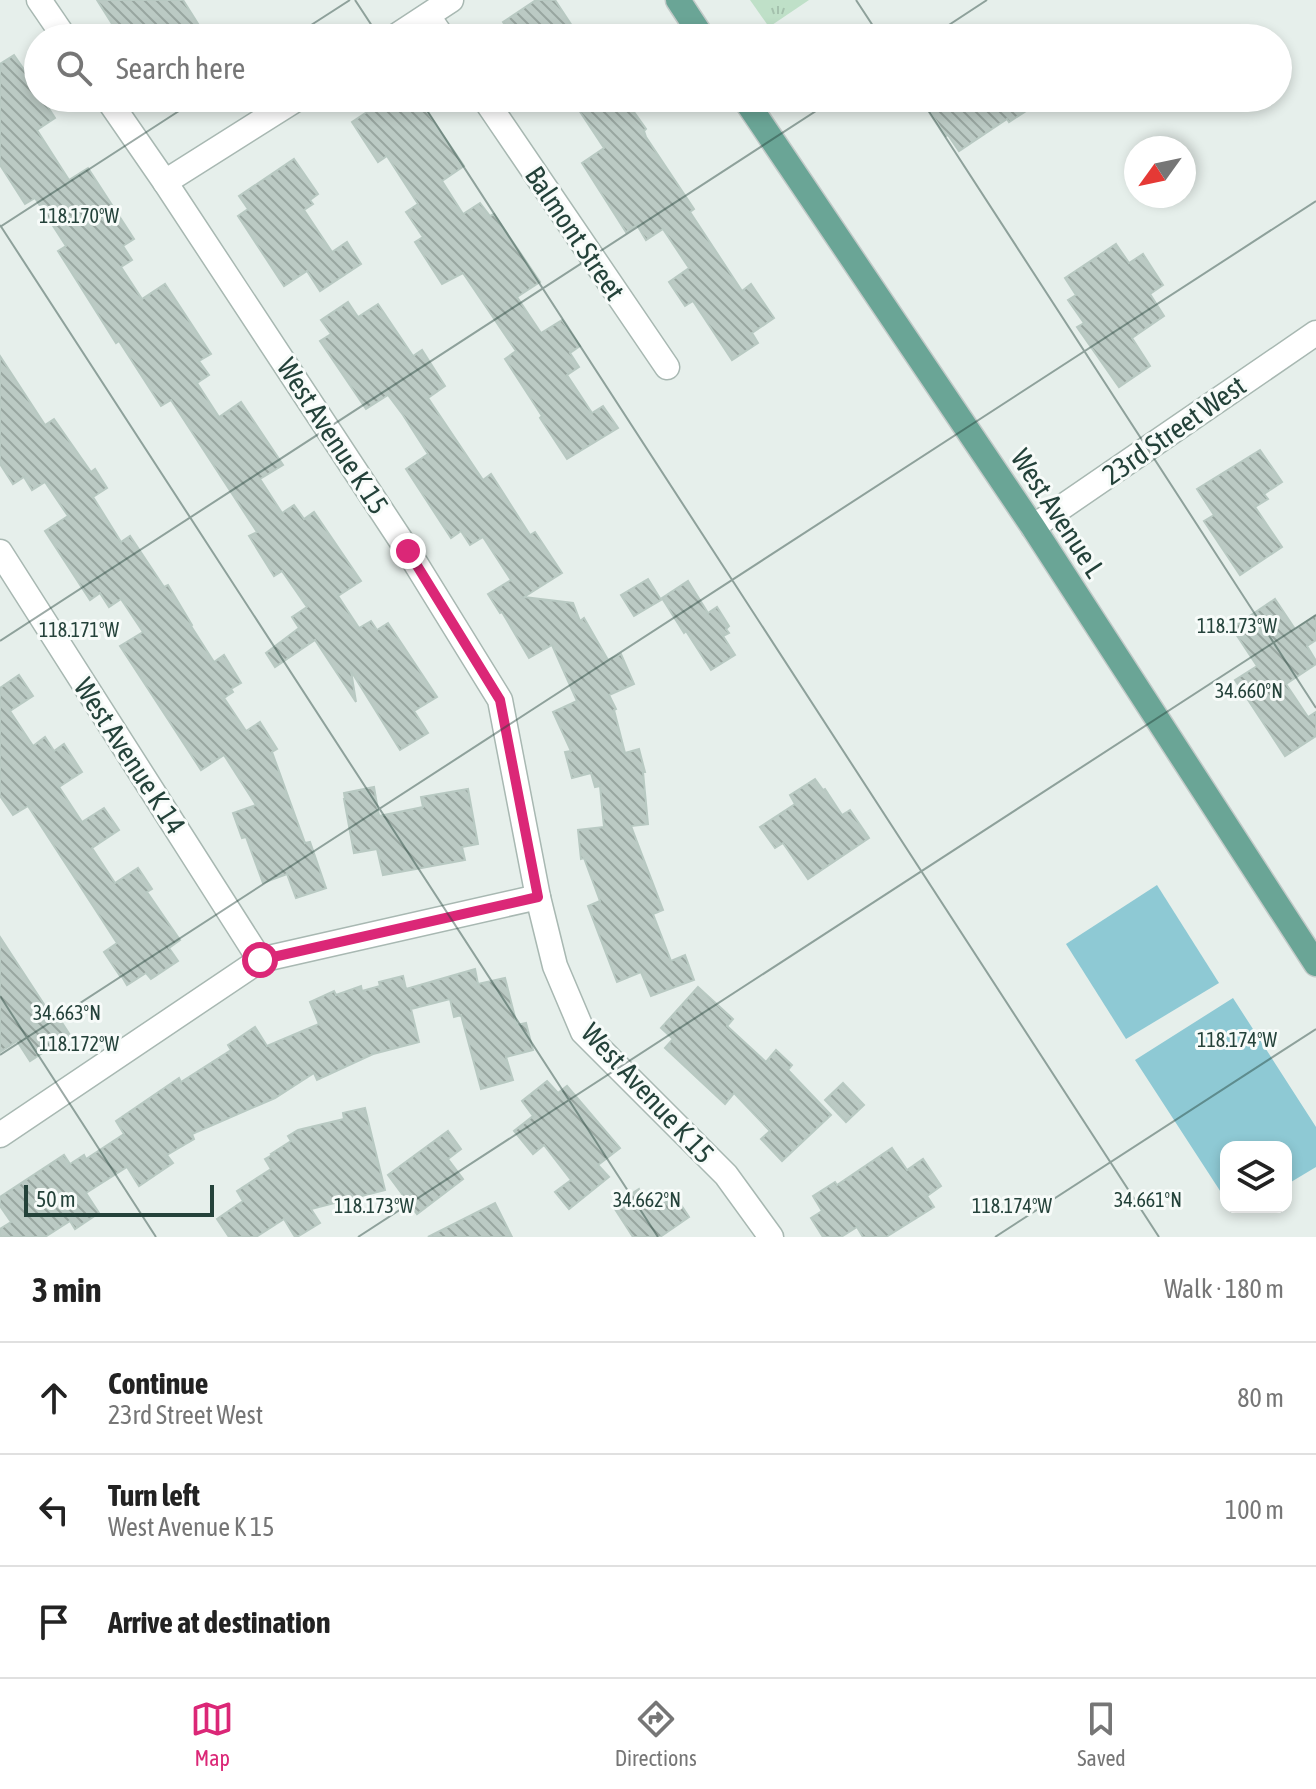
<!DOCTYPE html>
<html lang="en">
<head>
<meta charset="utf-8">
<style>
  :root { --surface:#fff; --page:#f2f2f2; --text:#222; --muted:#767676; --line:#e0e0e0; --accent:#db2777 }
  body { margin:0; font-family:"Asap Condensed",sans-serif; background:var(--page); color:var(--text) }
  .controls { position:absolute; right:24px; bottom:24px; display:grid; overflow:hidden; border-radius:16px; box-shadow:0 4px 12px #0003 }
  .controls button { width:72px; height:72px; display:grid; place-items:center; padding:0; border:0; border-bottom:2px solid var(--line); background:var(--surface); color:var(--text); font:40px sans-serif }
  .compass { position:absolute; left:1124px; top:136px; width:72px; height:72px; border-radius:50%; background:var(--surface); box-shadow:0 4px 12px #0003; rotate:237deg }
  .scale { position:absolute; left:24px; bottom:20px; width:190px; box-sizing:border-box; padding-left:8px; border:4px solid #24423a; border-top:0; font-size:22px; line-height:28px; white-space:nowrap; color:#24423a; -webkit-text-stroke:6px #f7fbf9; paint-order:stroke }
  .stop { position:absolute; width:24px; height:24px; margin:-18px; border:6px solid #db2777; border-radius:50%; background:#fff }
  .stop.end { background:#db2777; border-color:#fff; box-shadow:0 2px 8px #0008 }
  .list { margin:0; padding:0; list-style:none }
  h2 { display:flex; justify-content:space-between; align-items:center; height:104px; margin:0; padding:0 32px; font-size:34px }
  h2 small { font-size:26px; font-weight:400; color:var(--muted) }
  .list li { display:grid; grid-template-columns:52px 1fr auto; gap:24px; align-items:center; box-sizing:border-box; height:112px; padding:0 32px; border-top:2px solid var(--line) }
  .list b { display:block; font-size:30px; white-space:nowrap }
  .list p { margin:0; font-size:26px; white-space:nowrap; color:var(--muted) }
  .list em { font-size:26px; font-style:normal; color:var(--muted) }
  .icon { flex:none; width:44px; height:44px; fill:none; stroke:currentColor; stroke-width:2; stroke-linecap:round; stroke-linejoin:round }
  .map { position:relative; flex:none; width:1316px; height:1237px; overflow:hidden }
  .search { position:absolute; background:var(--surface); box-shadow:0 4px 12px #0003; left:24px; right:24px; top:24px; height:88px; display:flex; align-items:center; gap:20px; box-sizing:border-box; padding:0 28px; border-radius:44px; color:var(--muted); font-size:30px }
  .sheet { height:440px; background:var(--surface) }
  nav { display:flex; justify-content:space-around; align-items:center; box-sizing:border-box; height:112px; border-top:2px solid var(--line); background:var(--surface); font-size:22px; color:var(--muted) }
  nav a { display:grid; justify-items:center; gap:4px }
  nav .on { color:var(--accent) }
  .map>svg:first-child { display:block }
  .grass { fill:url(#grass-tufts) }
  .water { fill:#8ec9d4 }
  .building { fill:url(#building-back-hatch); stroke:#b8c9c2; stroke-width:2 }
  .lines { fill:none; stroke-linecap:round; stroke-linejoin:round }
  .street-casing { stroke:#a8b8b2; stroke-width:27 }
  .primary-casing { stroke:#c2cac8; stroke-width:27 }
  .street { stroke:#fff; stroke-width:24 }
  .primary { stroke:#6aa596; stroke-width:24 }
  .route { stroke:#db2777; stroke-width:10 }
  .ticks { fill:none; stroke:#24423a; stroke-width:2; stroke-opacity:0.45 }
  .labels { text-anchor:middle; stroke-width:6; stroke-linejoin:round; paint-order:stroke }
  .street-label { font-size:28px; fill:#24423a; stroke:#f7fbf9 }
  .ticks-label { font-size:20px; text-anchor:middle; fill:#24423a; stroke:#f7fbf9; stroke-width:6; stroke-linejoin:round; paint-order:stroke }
</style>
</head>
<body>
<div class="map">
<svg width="1316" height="1237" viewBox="0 0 1316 1237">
  <defs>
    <pattern id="grass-tufts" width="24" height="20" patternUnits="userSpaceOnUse" patternTransform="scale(2)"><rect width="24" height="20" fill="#bfe0c8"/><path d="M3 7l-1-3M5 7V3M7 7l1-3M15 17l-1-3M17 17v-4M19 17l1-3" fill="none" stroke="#a4c1ad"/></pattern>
    <pattern id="building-back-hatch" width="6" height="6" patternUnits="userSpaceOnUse" patternTransform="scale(2)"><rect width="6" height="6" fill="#bbcac4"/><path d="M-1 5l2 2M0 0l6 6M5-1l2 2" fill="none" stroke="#98a6a0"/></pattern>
  </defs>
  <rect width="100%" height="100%" fill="#e6efeb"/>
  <path class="grass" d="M750 0H809L769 27Z"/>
  <g class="water">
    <path d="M1157 885 1219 983 1126 1039 1066 944Z"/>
    <path d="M1233 998 1316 1127V1167L1286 1185V1147H1226V1200L1135 1060Z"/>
  </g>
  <g class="building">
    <path d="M97 0H183L200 27 183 38H121Z"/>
    <path d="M536 0H555L580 38H513L503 22Z"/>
    <path d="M14 55 38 90V98H42L55 118 37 130 69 180 88 168 134 239 123 246 132 260 121 267 142 299 165 284 211 354 199 361 209 375 197 383 219 417 241 402 283 465 260 479 282 513 294 505 304 519 314 512 361 581 338 596 359 628 371 621 377 630 388 623 437 697 414 711 428 733 400 750 351 671 356 702 315 640 275 667 266 653 299 628 292 617 307 607 282 571 274 576 249 536 257 532 171 400 161 406 119 341 116 343 58 251 66 246 35 198 25 204 0 165V64Z"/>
    <path d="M388 98H418L464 166 442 181 463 214 480 203 490 216 494 214 540 282 517 297 541 333 562 320 580 346 570 353 579 367 567 375 592 413 603 406 618 428 567 459 540 418 542 416 505 359 516 351 463 273 442 284 415 242 423 237 406 212 418 204 387 156 378 162 352 122Z"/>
    <path d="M571 98H624L646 129 644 131 646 137 694 209 690 212 742 291 751 284 774 318 752 333 758 343 732 360 693 301 685 306 669 282 689 268 663 229 646 240 637 225 626 232 582 163 604 148Z"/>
    <path d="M921 98H1046L1009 122 1007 119 959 151 948 135 946 136Z"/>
    <path d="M294 159 318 194 310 200 313 204 304 210 332 252 347 242 361 264 320 291 307 271 284 286 238 216 248 209 239 196Z"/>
    <path d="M1116 244 1129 263 1143 254 1163 285 1150 294 1164 316 1132 338 1150 366 1119 387 1077 327 1084 323 1068 300 1076 295 1065 278Z"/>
    <path d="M348 302 358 317 378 304 413 356 422 350 445 386 428 398 483 480 491 474 530 535 535 532 562 573 524 597 573 603 580 621 584 618 608 660 621 654 634 684 609 695 616 709 614 710 625 753 639 749 645 772H643L648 824 631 826 663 910 653 914 671 961 685 955 694 980 651 996 641 972 617 982 588 906 600 901 584 858 581 859 578 830 604 827 600 786 595 787 591 773 572 778 565 752 571 751 553 712 577 701 552 645 529 658 502 612 500 613 488 594 511 580 483 537 470 545 461 531 451 538 406 469 428 454 403 415 388 395 366 409 320 341 331 334 321 320Z"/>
    <path d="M0 356 45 425 54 419 91 472 95 469 107 488 93 497 121 542 130 536 164 587 168 585 192 625 191 626 214 662 224 655 241 683 231 689 233 692 224 698 246 731 260 722 277 749 272 752 305 843 310 842 326 888 296 898 287 874 263 883 246 837 242 838 233 813 256 805 224 755 201 770 169 721 120 646 143 632 121 599 109 607 100 593 90 600 45 531 68 516 45 482 32 490 24 477 13 484 0 464Z"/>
    <path d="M1260 450 1282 482 1264 494 1268 499 1255 507 1282 547 1240 575 1204 521 1214 515 1197 489Z"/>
    <path d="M648 579 661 600 634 616 621 595Z"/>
    <path d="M688 581 708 613 717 607 729 626 726 629 729 633 723 636 735 655 711 670 686 631 684 633 662 598Z"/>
    <path d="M1275 599 1295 629 1316 615V640L1307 646 1316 661V664L1286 684 1308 717 1316 712V736L1285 756 1235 680 1257 666 1232 628Z"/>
    <path d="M19 675 33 696 10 711 33 746 45 737 54 751 64 744 82 772 59 787 82 822 104 808 119 830 92 848 115 883 138 868 152 889 147 892 180 940 169 948 178 961 151 979 146 973 127 985 121 975 120 976 104 952 117 943 28 806 13 815 0 796V688Z"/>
    <path d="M815 779 823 790 825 789 842 815 850 810 869 838 808 879 783 843 775 848 760 827 795 804 790 795Z"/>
    <path d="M374 787 379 816 423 807 421 797 468 789 478 844 462 847 465 860 383 875 377 849 354 853 344 799H345L344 793Z"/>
    <path d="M0 937 51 1015 55 1012 70 1035 30 1061 17 1041 0 1052Z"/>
    <path d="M475 969 478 984 505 978 517 1025 526 1023 533 1050 506 1057 513 1080 481 1089 461 1015 454 1017 450 999 411 1009 419 1042 373 1054 317 1080 314 1073 275 1098 192 1134 194 1139 167 1155 173 1163 139 1186 127 1167 86 1193 99 1213 75 1229 70 1221 45 1237H0V1229L11 1222 0 1206V1197L64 1155 70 1164 84 1155 86 1159 124 1134 116 1121 179 1078 181 1082 231 1050 228 1045 255 1027 267 1046 319 1024 310 1002 334 991 336 995 361 986 362 991 380 986 379 982 403 976 406 989Z"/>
    <path d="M698 987 733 1019 727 1026 766 1062 776 1050 792 1065 788 1070 831 1115 782 1161 761 1139 770 1131 734 1093 725 1104 665 1048 673 1039 661 1028Z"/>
    <path d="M547 1081 558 1093 567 1086 620 1148 598 1165 609 1177 569 1209 555 1192 571 1180 544 1145 533 1154 514 1131 533 1116 522 1101Z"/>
    <path d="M843 1083 864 1105 846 1122 825 1100Z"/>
    <path d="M365 1108 385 1190 311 1209 320 1223 297 1237H295L284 1219 256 1237H229L217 1219 243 1201 237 1191 271 1169 265 1159 272 1155 271 1154 291 1141 288 1136 298 1130 344 1119 343 1113Z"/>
    <path d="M448 1131 461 1149 448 1159 463 1179 417 1214 388 1175Z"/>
    <path d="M892 1148 907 1170 923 1159 941 1186 927 1196 934 1207 886 1237H863L857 1227 841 1237H823L811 1218 822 1211 813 1196 835 1182 837 1185Z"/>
    <path d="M639 1189 653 1211 675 1196 689 1217 660 1237H633L613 1206Z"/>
    <path d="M495 1203 512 1237H428Z"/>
  </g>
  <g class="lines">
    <defs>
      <g id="street">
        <path d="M39 0 65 38"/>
        <path d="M428 16 443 38"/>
        <path d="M393 38 451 0"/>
        <path d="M107 98 165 182 408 551 500 700 538 897 555 966 583 1032 726 1175 771 1237"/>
        <path d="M484 98 667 367"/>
        <path d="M165 182 298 98"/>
        <path d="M1033 527 1316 333"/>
        <path d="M0 552 260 960"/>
        <path d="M0 1135 260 960 538 897"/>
      </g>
      <g id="primary">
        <path d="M678 0 703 38"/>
        <path d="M744 98 1033 527 1316 964"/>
      </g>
    </defs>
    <use href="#street" class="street-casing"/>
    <use href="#primary" class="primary-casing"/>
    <use href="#street" class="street"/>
    <use href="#primary" class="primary"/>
  </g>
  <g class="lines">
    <path class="route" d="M260 960 538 897 500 700 408 551"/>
  </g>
  <path class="ticks" d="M355 0 380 38M856 0 881 38M291 38 350 0M929 38 987 0M419 98 1159 1237M920 98 1316 708M0 225 658 1237M0 227 199 98M0 641 836 98M0 996 156 1237M0 1055 1316 201M358 1237 1316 615M995 1237 1316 1029"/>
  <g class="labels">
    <g class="street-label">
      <text transform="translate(575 233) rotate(56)" y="10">Balmont Street</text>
      <text transform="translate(1174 430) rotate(-35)" y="10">23rd Street West</text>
      <text transform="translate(333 436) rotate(57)" y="10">West Avenue K 15</text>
      <text transform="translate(1058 513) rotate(57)" y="10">West Avenue L</text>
      <text transform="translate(130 756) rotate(57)" y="10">West Avenue K 14</text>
      <text transform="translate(648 1093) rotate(47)" y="10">West Avenue K 15</text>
    </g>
  </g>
  <g class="ticks-label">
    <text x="79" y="223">118.170°W</text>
    <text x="1237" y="633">118.173°W</text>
    <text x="79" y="637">118.171°W</text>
    <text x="1249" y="698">34.660°N</text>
    <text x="67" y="1020">34.663°N</text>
    <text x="1237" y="1047">118.174°W</text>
    <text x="79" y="1051">118.172°W</text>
    <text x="647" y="1207">34.662°N</text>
    <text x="1148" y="1207">34.661°N</text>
    <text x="374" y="1213">118.173°W</text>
    <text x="1012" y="1213">118.174°W</text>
  </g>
</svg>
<div class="controls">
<button><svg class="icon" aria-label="layers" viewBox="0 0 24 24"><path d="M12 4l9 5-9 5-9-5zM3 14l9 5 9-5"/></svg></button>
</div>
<svg class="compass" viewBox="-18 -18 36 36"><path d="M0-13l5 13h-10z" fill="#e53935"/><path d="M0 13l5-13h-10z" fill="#767676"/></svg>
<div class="scale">50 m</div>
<div class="stop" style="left:260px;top:960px"></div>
<div class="stop end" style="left:408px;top:551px"></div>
<div class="search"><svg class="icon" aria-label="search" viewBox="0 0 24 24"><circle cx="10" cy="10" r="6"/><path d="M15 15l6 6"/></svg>Search here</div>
</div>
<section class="sheet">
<h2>3 min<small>Walk · 180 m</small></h2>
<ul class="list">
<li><svg class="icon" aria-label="ahead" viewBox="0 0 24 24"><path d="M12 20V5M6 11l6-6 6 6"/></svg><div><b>Continue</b><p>23rd Street West</p></div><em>80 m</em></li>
<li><svg class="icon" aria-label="left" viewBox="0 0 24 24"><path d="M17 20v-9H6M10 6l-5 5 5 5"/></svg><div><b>Turn left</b><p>West Avenue K 15</p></div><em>100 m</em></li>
<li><svg class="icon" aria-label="arrive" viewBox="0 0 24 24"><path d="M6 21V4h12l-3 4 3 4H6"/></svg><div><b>Arrive at destination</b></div></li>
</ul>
</section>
<nav>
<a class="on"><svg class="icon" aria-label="map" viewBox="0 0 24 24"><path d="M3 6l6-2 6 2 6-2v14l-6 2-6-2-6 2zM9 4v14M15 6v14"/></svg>Map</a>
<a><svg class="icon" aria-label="directions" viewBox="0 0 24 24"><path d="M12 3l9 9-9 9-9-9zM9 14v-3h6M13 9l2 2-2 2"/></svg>Directions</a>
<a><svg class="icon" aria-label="saved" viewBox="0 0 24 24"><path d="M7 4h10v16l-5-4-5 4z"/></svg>Saved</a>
</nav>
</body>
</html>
